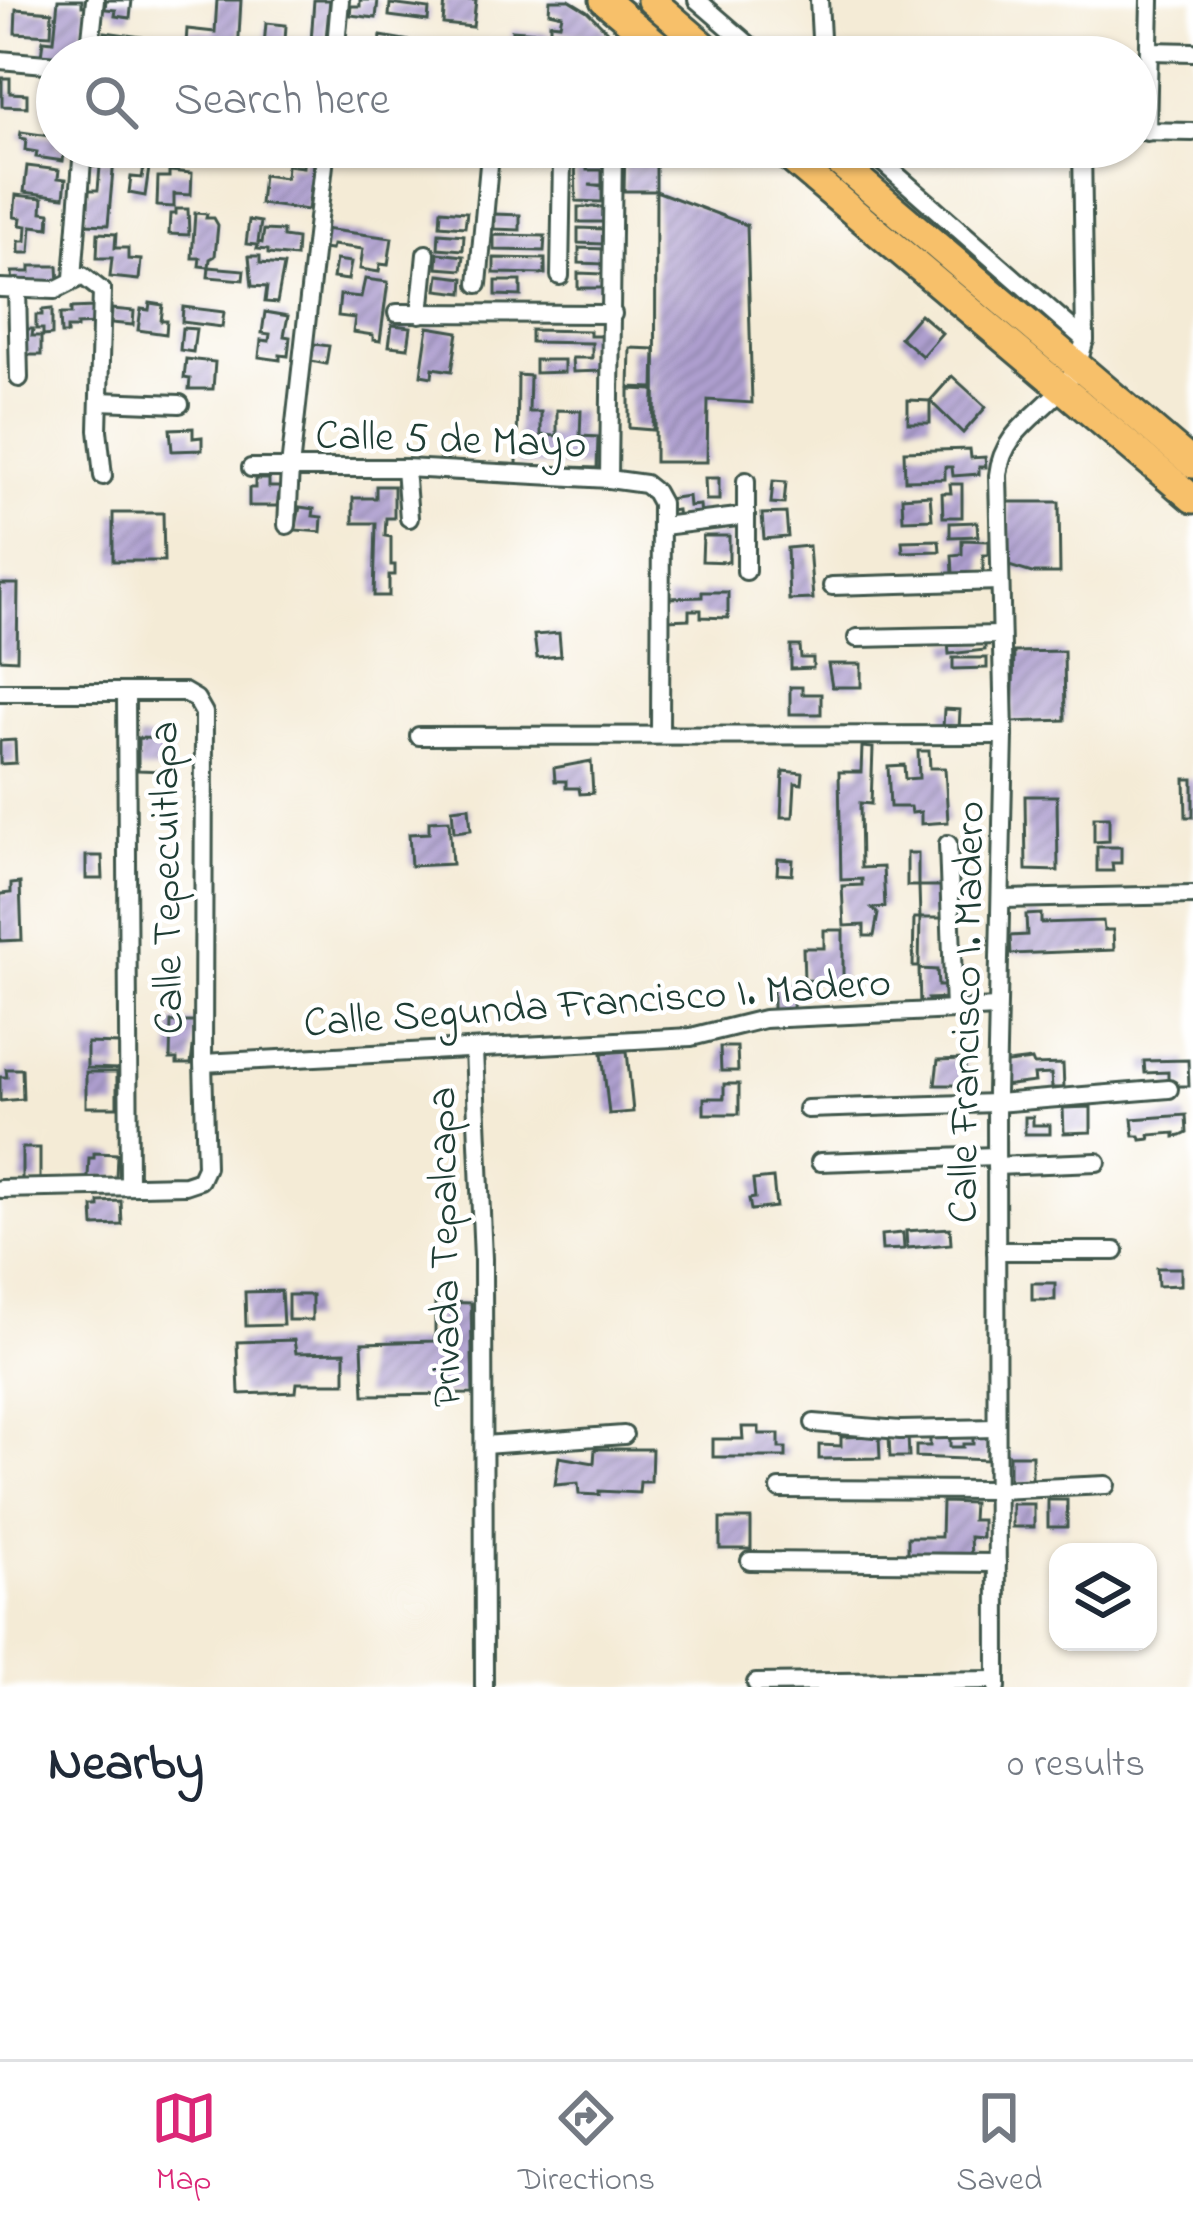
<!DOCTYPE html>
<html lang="en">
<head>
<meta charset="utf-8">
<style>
  :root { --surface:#fff; --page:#f2f2f3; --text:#1f2937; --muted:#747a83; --line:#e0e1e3; --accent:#db2777 }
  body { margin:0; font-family:"Indie Flower",sans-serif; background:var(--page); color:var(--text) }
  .controls { position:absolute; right:36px; bottom:36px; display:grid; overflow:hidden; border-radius:24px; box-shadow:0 3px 9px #0004 }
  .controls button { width:108px; height:108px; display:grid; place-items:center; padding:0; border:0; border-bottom:3px solid var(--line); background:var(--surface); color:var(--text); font:60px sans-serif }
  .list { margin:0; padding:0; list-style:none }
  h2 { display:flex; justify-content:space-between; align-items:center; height:156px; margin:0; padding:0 48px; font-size:51px }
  h2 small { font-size:39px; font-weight:400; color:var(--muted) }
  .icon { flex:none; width:66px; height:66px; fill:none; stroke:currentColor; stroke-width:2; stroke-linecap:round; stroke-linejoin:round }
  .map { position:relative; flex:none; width:1193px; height:1687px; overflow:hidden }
  .search { position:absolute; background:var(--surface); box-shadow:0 3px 9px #0004; left:36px; right:36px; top:36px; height:132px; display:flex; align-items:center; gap:30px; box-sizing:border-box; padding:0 42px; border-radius:66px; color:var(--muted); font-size:45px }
  .sheet { height:372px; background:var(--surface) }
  nav { display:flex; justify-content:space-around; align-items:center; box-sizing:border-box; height:168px; border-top:3px solid var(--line); background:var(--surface); font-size:33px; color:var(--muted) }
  nav a { display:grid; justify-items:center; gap:6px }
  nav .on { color:var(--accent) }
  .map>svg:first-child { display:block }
  .building { fill:url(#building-hatch) }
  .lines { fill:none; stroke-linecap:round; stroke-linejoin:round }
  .minor-casing { stroke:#3f574c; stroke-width:22 }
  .primary-casing { stroke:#3f574c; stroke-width:33 }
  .minor { stroke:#fff; stroke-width:16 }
  .primary { stroke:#f7c06b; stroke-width:27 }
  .labels { text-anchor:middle; stroke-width:9; stroke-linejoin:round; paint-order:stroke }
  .street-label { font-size:42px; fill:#1f3d34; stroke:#fff }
</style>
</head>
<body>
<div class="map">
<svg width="1193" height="1687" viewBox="0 0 1193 1687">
  <defs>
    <pattern id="building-hatch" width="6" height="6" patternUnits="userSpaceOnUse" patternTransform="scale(3)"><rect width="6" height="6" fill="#ae9fcf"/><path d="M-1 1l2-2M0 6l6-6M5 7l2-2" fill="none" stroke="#8d83a9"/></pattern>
  </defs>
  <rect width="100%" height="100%" fill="#fff"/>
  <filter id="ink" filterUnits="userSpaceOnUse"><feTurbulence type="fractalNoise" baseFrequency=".00833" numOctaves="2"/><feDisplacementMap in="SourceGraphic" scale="24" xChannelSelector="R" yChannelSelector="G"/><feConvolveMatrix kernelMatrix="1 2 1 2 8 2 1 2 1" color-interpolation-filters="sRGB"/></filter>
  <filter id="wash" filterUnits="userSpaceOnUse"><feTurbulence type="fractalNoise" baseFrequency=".004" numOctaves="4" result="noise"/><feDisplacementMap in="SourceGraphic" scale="48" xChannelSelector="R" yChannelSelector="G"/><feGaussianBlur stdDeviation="2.7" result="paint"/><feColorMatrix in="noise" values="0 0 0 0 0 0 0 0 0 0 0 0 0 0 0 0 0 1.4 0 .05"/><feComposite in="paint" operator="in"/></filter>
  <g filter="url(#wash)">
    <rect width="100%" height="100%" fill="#f4ebd6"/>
    <g id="blocks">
      <g class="building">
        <path d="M58 0H82V6H86L82 57 41 56 43 40 54 41Z"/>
        <path d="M106 0H132L130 18 115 16 116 10 105 9Z"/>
        <path d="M217 0H241L238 54 241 57H214V51L230 53 231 47 186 44 187 29 215 32Z"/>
        <path d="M314 0H330L325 48 311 42Z"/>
        <path d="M360 0H378L376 18 350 15 351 6H360Z"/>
        <path d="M445 0H476L473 27 443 24Z"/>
        <path d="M550 0H569L587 11 607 31V52L586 41V35L550 31V23L560 24 562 15 549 12Z"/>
        <path d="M390 4 429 9 428 21 389 16Z"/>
        <path d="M16 9 52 12 51 35 15 33Z"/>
        <path d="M266 23 286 25 284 57H263Z"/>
        <path d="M512 30 549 33 548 49 521 47 520 57H510Z"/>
        <path d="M105 32 142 37 140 57H102Z"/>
        <path d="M381 36 410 41 407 57H378Z"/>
        <path d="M2 78H10V93L27 94V107L2 106Z"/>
        <path d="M45 78H57V113H44Z"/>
        <path d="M21 132 57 137V147H65L63 161 36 157 37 152 25 150 26 139 20 138Z"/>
        <path d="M625 147H656V191H624Z"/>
        <path d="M575 152H587V170H602V185H589L602 187V202L576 201Z"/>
        <path d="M304 155 315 156 308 210 260 204 263 175 286 178 287 165 303 167Z"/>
        <path d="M90 159 114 160 108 225 85 224 86 196 89 190H98L100 167 90 166Z"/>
        <path d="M27 166 59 170 58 178 66 179 64 197 24 192Z"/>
        <path d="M144 167 149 168 145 196 129 193 131 177 142 178Z"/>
        <path d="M169 171 192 173 191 195 174 194V207L157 206 158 177H169Z"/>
        <path d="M656 191 747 225 752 403 708 400 707 462H655Z"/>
        <path d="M16 195 43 198 42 212 50 213 49 228 32 226 30 253H19V241H26L27 226 20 225 21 218 14 217Z"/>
        <path d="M578 207H604L603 222H578Z"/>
        <path d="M176 209H188L189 235 169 234 170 214H176Z"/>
        <path d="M441 210 467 212 465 227 440 225Z"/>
        <path d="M195 213 207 214 206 218H214L218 225 215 256 210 259 209 267 199 266 200 258H192Z"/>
        <path d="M494 214 520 215V230L494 229Z"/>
        <path d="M249 220 261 222 258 242 262 243 264 230 283 231V237L297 239 296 257 268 254V250L257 249 258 245 246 244Z"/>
        <path d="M578 228 603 229V244L578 243Z"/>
        <path d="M323 229 392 238 388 265 380 264 379 272 360 269 363 249 332 245 331 250 321 249Z"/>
        <path d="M98 233 116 234 115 248H128V259L141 260 139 280 110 277 112 258H97Z"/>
        <path d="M439 233 464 235 463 250 438 248Z"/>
        <path d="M494 235 545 236 544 251 494 250Z"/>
        <path d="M579 248 604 249V264L579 263Z"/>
        <path d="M438 253 464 256 462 270 437 268Z"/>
        <path d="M249 256H260V263L284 265 277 303 265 302 267 287 252 286Z"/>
        <path d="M494 258 545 259V274L494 273Z"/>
        <path d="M336 260 351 262 348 280 333 278Z"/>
        <path d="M30 266H58L59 285 13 286 12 272H30Z"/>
        <path d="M209 267 244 270 243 280 208 277Z"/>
        <path d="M578 273 603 274V288H578Z"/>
        <path d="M439 275 464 278 463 293 437 290Z"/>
        <path d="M365 279 388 282 380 341 373 340V335L353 332 355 318 338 316 340 295 361 297Z"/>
        <path d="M496 281H521V296L496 295Z"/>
        <path d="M150 303 163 305 161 321H167L166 334 138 330 141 309 149 310Z"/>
        <path d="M95 307 96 324 77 325V328H67V334H61L60 314H71V308Z"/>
        <path d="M183 307 224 312 222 327 182 322Z"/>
        <path d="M52 309V335L43 336V329H36V315H42V310Z"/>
        <path d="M112 309 134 311 133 325 111 323Z"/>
        <path d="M265 312 288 316 284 336 290 337 288 356 280 355V360L259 357 261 340 269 341 270 334 262 333Z"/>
        <path d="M920 314 942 333 922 356 900 337Z"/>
        <path d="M392 325 411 327 408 348 389 346Z"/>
        <path d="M428 327 458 332 452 371 433 368 432 377 421 375Z"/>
        <path d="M182 328 196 329 193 352 180 350Z"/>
        <path d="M23 329H33L32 336H41V355H23Z"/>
        <path d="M531 330 590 331V336H602L603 371 573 372 572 358H592V343L531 342Z"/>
        <path d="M314 344 329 346 326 364 311 361Z"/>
        <path d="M630 348 655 349 654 388 629 387Z"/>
        <path d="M186 359 215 362 213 389H189L190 379 184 378Z"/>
        <path d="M535 360H564V372L535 373Z"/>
        <path d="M518 375 530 376 529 412H541V435L557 436V410L581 411 580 436 598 437 597 468 517 465Z"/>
        <path d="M952 376 986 407 963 433 930 401Z"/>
        <path d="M629 389 654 390 653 430 629 428Z"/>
        <path d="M908 400 930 401V423H908Z"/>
        <path d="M193 428V438L202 437V450L172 451 170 429Z"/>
        <path d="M970 449 971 458 985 457 986 467H979V474L953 476 952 467H945V479L905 480 904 451Z"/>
        <path d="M705 478H719V500H706Z"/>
        <path d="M255 479H269V487H280L277 506H249V488H255Z"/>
        <path d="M773 481 786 482 784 504 771 503Z"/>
        <path d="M950 484H962V517H943L942 493H951Z"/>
        <path d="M376 486H394V518H386L385 536 391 537V565H395V575H389V596H374L376 523H353V498H376Z"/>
        <path d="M930 495 932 519 903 520 902 497Z"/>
        <path d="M688 496 689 506 700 505 701 516 678 519 677 510 669 511 667 499Z"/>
        <path d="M1008 502H1059L1060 573H1032L1009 566Z"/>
        <path d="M300 507 314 509 313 516 322 517 321 532 295 530Z"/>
        <path d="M113 513H163L164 561H113Z"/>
        <path d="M786 513 788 537 764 539 762 514Z"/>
        <path d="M977 522 978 536 950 537V523Z"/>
        <path d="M703 536H729V562L702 561Z"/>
        <path d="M939 540 940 551 903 552 902 541Z"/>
        <path d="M962 540 989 541V555H983V573L953 574 952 555 962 554Z"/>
        <path d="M809 546 813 599 789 600 787 548Z"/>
        <path d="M0 584H18L17 660 0 659Z"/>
        <path d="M702 592H728V618L701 617V610H689V619L668 620 667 598 702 597Z"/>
        <path d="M559 633 561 656 537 658 534 635Z"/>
        <path d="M948 643H985V650L949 654Z"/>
        <path d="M791 646H800L801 658H813V668L791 669Z"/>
        <path d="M1064 651 1065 720 1012 722 1014 652Z"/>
        <path d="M953 658H987V668L953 669Z"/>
        <path d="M828 664H861V687H832Z"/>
        <path d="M790 687H802V694H821V714H790Z"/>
        <path d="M944 709 960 710 959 729 943 728Z"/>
        <path d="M138 738 171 739V766H166L164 771 138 770Z"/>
        <path d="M15 740 16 763 0 764V741Z"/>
        <path d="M862 747 873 748 871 804 860 803 861 868 883 867 885 907 872 908 878 914 874 936H864V925L844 926 842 886 862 885V879L841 880 839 772H861Z"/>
        <path d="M918 751H929L930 768H945L948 822 921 824V812L911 813 910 807H890L888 766 904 765 905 779 919 778Z"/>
        <path d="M591 761 593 793 580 794 579 788H566V781H555L554 768Z"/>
        <path d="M783 771 803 773 802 784 795 783 793 817H781Z"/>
        <path d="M1185 779H1193V817H1186Z"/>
        <path d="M1025 796H1057L1058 871 1026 870Z"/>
        <path d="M469 807 471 830 454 832 452 809Z"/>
        <path d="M1094 817H1109V841L1094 842Z"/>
        <path d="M449 820 452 864 411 866 409 834 429 833V821Z"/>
        <path d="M1097 847H1121V863H1112L1113 871H1097Z"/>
        <rect x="907" y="853" width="11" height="33"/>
        <path d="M86 856H102L103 879H86Z"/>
        <path d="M778 859 793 860 792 875 777 874Z"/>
        <path d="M20 883 22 940 0 941V894L11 893V884Z"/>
        <path d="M919 886H945L946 918H920Z"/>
        <path d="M1041 914V923L1103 921 1104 930H1113L1114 950 1011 954 1010 936 1027 935 1026 915Z"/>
        <path d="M914 918H920L919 967H913Z"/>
        <path d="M824 930H843V997H834V985H823L824 981 804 980 803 948H824Z"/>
        <path d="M919 969 937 970 938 986H948L949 998 928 999V1007H920Z"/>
        <path d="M773 982H794L793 1010H773Z"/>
        <path d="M171 1022H196L191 1064H177V1059H170Z"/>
        <path d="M87 1043 119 1044V1069L87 1068Z"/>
        <path d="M720 1047H737L738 1071H721Z"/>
        <path d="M627 1051 633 1112 609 1114 602 1053Z"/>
        <path d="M965 1059V1085H935L938 1060Z"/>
        <path d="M1032 1060 1034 1065 1063 1064 1064 1088H1052L1051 1074 1034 1075 1035 1082 1002 1086 999 1064Z"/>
        <path d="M1188 1060 1189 1086H1168V1072L1145 1073 1144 1061Z"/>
        <path d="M6 1069H22L23 1099 0 1101V1077H7Z"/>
        <rect x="86" y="1072" width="31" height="35"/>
        <path d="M724 1084H739V1114H704V1098H724Z"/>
        <path d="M1091 1107V1132L1064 1133 1063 1108Z"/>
        <path d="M1186 1115 1187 1133 1181 1136 1175 1137V1133L1149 1135 1150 1139 1141 1140 1140 1136H1134L1132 1119Z"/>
        <path d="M1025 1117H1033V1125H1050V1134H1025Z"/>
        <rect x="22" y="1148" width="18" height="34"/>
        <path d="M94 1153 117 1154 116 1178 88 1177 89 1158H94Z"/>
        <path d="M773 1178 776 1207 751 1210 749 1199 755 1198 753 1180Z"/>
        <path d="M121 1201 122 1225 94 1226 93 1207H99V1202Z"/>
        <path d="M950 1228 951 1244 907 1248 906 1231Z"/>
        <path d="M903 1233 904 1249 882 1250 881 1235Z"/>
        <path d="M1157 1268H1181V1285L1158 1286Z"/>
        <rect x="1032" y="1283" width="23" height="17"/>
        <path d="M281 1291 283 1325 246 1326 245 1292Z"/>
        <rect x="288" y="1295" width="24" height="25"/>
        <path d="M435 1302 471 1303 473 1394 364 1395 362 1343 435 1341Z"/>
        <path d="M294 1340 296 1353 345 1352V1383H297L296 1392 239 1394 237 1342Z"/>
        <path d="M742 1427H759V1434H779V1448H786V1457H713V1439H743Z"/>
        <path d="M973 1432H987V1460L916 1457V1446H930V1436L950 1437V1447H963V1444H973Z"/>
        <path d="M879 1436 880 1458 819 1459V1445L841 1446V1437Z"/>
        <path d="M889 1436H908L909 1457H890Z"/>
        <path d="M595 1449H652L651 1482H640L639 1493 599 1491V1495L579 1494 578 1483 555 1485 559 1457 594 1463Z"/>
        <rect x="1009" y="1455" width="23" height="29"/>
        <rect x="1048" y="1500" width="19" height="27"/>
        <path d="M942 1502 973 1503 972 1520H982V1538L970 1537 971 1557 908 1558V1537H941Z"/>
        <rect x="1012" y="1504" width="22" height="23"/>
        <rect x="720" y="1519" width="31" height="30"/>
      </g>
    </g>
  </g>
  <g filter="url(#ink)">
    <use href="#blocks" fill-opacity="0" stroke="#3f574c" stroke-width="3"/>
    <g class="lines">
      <defs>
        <g id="minor">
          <path d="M697 0 763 57"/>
          <path d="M819 0 822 57"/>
          <path d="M1149 51 1193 52"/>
          <path d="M89 57 95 0"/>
          <path d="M335 57 340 0"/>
          <path d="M617 57 634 24"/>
          <path d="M0 60 57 65"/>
          <path d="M1137 131 1193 132"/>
          <path d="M1147 132 1150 0"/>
          <path d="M553 147 561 152 562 159 560 276"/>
          <path d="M865 147 1085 340"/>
          <path d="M73 278 83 147"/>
          <path d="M478 284 490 154 546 147"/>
          <path d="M0 288 55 290 83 276 102 291 98 430 103 476"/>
          <path d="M17 288 19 378"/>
          <path d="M397 313 613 314"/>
          <path d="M420 314 426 254"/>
          <path d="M99 401 180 404"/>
          <path d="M251 468H405L609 479 645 484 655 492 661 503 660 733"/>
          <path d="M405 468 409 518"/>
          <path d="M609 479 613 147"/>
          <path d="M746 481V571"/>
          <path d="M287 525 290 468 326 147"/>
          <path d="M662 526 746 516"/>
          <path d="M832 586 999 581"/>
          <path d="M857 638 1001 635"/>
          <path d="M0 692H184L196 699 204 713 203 1063 206 1167 200 1180 185 1185 0 1189"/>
          <path d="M126 693 129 1186"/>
          <path d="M419 736 1004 735"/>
          <path d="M948 844 954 1010"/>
          <path d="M1002 899 1193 895"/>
          <path d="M474 1050 483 1259 484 1687"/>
          <path d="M203 1063 691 1037 764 1019 997 1008"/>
          <path d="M807 1109 996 1103 1169 1089"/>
          <path d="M820 1162 996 1156"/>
          <path d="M996 1166 1097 1162"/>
          <path d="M996 1251H1115"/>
          <path d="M814 1423 900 1430 996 1428"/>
          <path d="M484 1445 624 1435"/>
          <path d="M780 1489 998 1490 1106 1485"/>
          <path d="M750 1561 997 1563"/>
          <path d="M756 1683 996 1680"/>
          <path d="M997 1687 996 1093 1004 735 998 475C1003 424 1054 410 1076 368 1080 359 1082 348 1085 340L1082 147"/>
        </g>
        <g id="primary">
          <path d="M604 0 672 57"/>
          <path d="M651 0 717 57"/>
          <path d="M777 147 1193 499"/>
          <path d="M821 147 1193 464"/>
        </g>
      </defs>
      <use href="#minor" class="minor-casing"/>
      <use href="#primary" class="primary-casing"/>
      <use href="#minor" class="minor"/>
      <use href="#primary" class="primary"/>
    </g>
  </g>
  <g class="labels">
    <g class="street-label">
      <text transform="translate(451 437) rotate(2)" y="15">Calle 5 de Mayo</text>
      <text transform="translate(164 878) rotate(-91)" y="15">Calle Tepecuitlapa</text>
      <text transform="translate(597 1000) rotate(-4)" y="15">Calle Segunda Francisco I. Madero</text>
      <text transform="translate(964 1012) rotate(-89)" y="15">Calle Francisco I. Madero</text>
      <text transform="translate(442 1247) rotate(-91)" y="15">Privada Tepalcapa</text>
    </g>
  </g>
</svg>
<div class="controls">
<button><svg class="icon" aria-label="layers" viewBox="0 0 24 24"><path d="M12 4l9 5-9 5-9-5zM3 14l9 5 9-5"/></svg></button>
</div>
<div class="search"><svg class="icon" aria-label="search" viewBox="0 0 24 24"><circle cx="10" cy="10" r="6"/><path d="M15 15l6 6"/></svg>Search here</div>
</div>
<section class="sheet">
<h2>Nearby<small>0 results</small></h2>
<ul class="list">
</ul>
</section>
<nav>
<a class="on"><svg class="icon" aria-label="map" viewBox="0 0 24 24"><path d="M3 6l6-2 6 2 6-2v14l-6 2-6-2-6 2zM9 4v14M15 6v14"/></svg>Map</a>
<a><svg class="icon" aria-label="directions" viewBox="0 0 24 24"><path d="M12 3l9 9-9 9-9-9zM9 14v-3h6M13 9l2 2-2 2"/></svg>Directions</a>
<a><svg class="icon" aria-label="saved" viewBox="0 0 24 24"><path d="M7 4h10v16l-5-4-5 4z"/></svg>Saved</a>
</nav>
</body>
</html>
